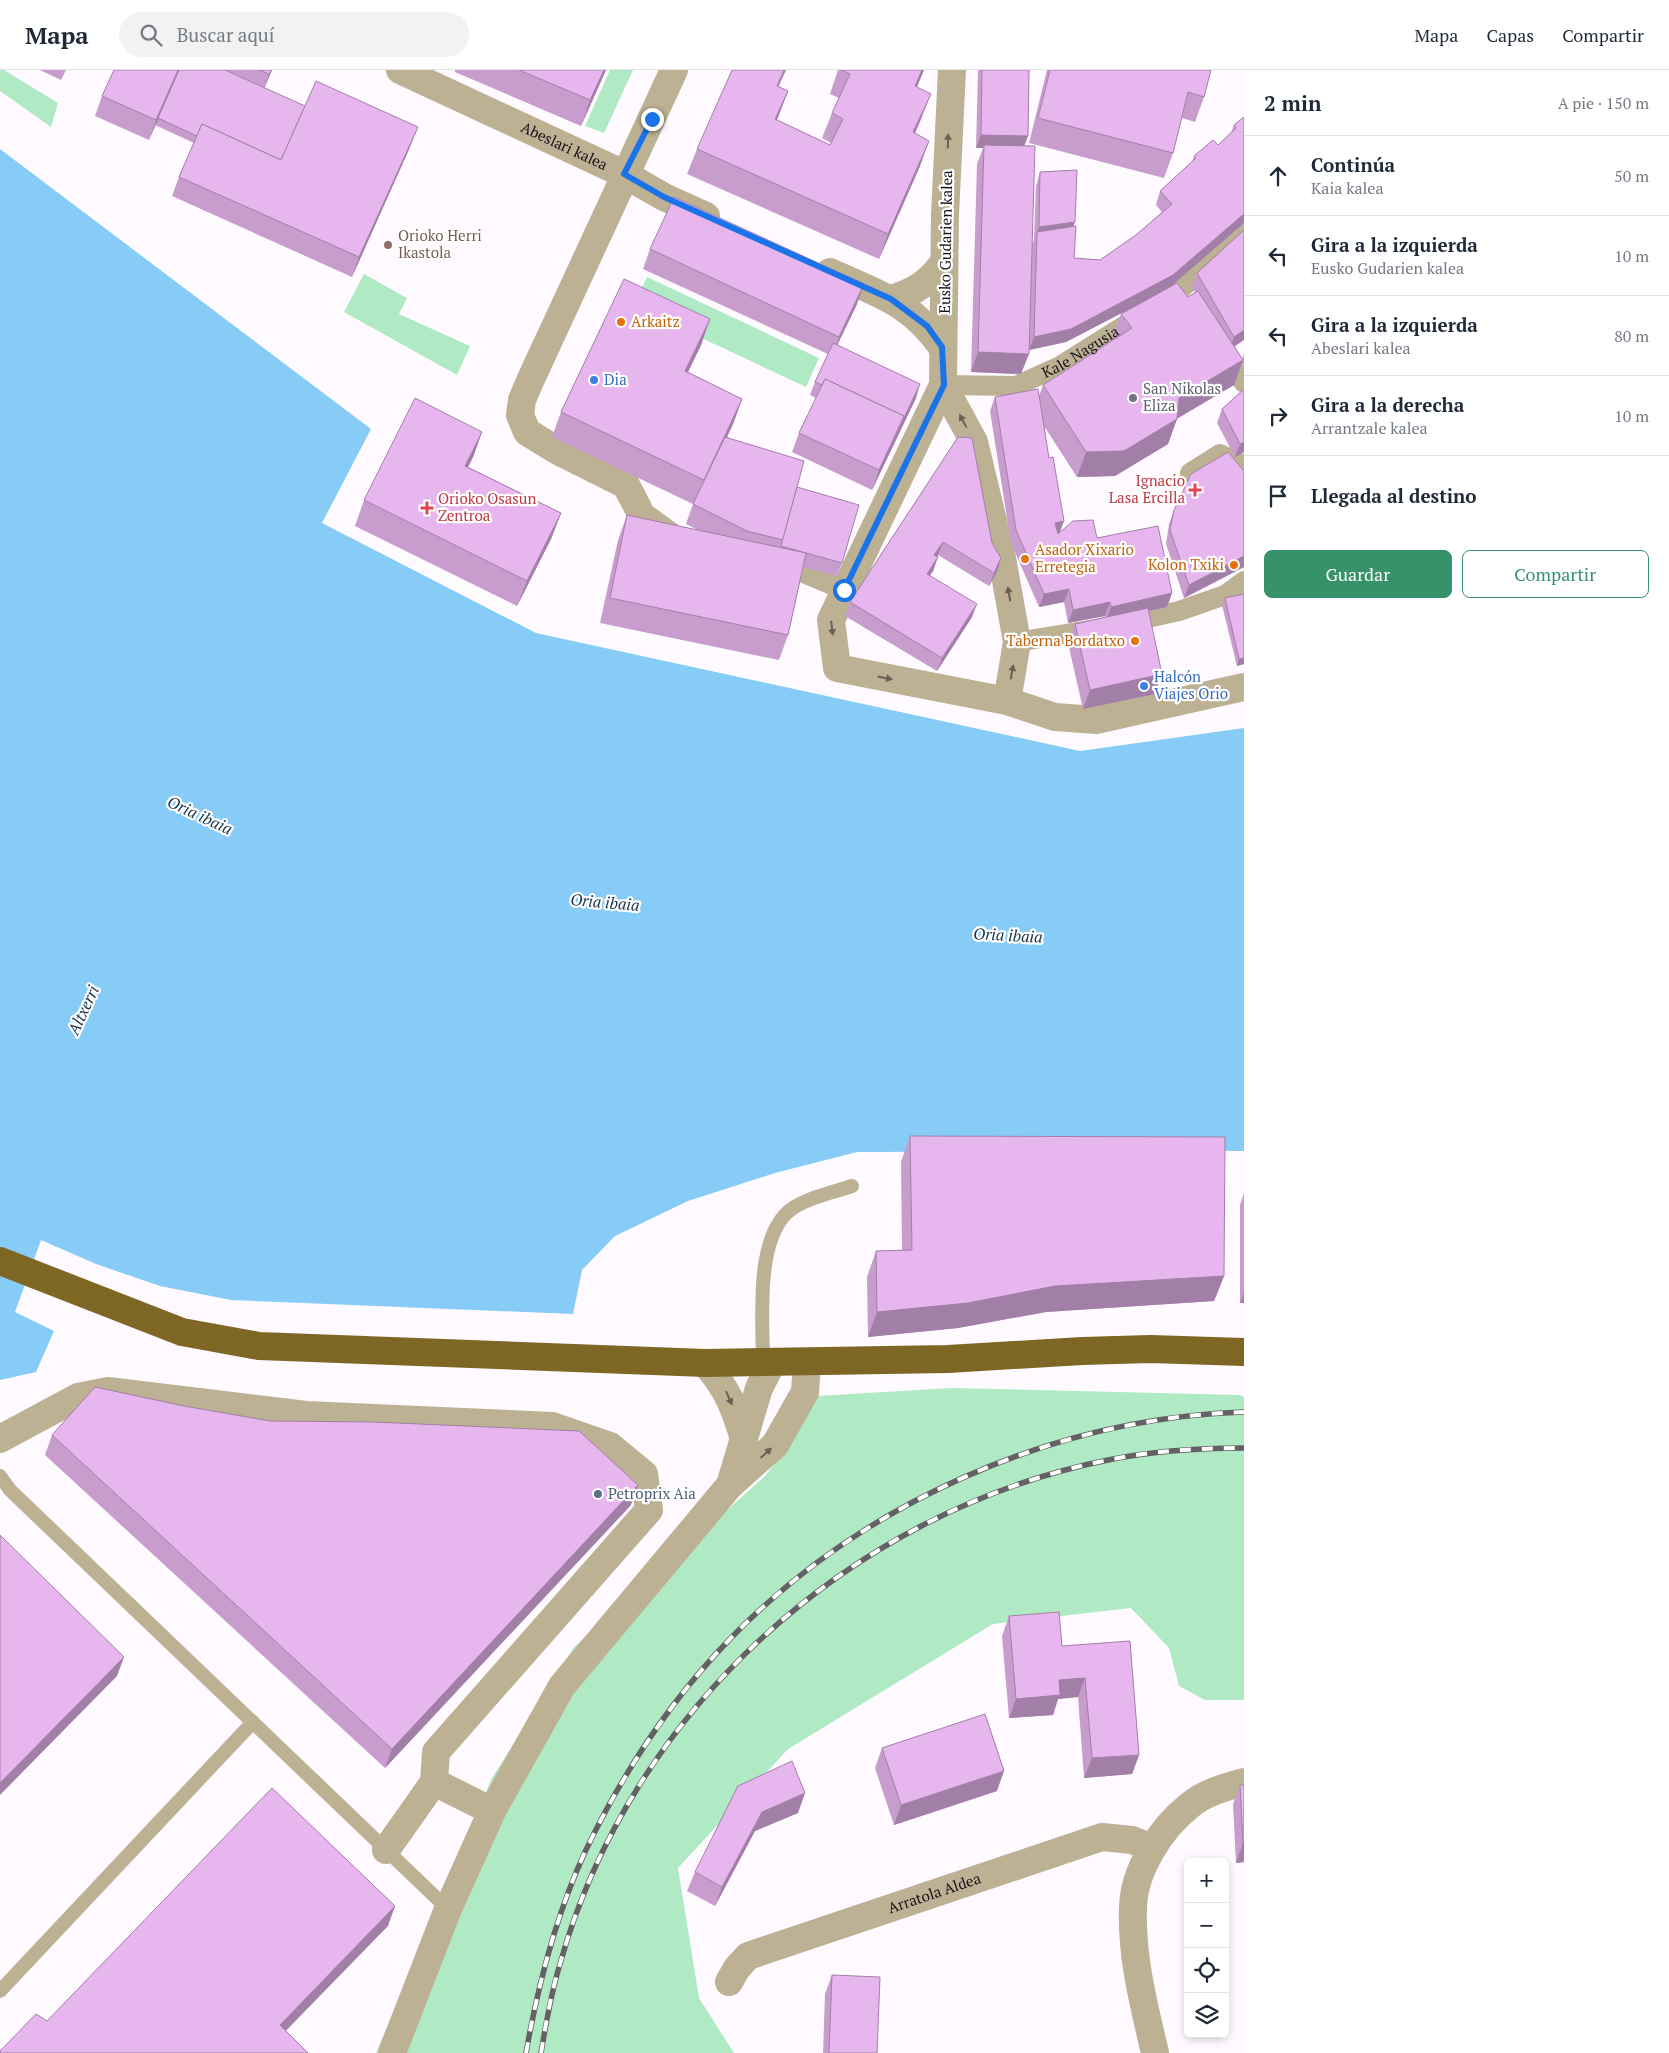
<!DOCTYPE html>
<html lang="es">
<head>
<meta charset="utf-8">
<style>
  :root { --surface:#fff; --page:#f2f2f3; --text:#1f2937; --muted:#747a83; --line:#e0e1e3; --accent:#379269 }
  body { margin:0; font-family:"PT Serif",serif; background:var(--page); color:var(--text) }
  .controls { position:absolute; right:15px; bottom:15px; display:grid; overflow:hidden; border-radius:8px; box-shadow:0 2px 8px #0003 }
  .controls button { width:45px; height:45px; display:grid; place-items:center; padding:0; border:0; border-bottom:1px solid var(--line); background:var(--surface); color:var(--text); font:25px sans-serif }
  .stop { position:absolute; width:15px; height:15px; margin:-11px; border:4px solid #1a73e8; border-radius:50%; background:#fff }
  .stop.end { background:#1a73e8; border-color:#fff; box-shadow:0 1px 5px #0008 }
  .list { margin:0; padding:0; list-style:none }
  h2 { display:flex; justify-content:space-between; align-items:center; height:65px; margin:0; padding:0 20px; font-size:21px }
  h2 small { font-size:16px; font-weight:400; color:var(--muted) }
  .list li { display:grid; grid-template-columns:32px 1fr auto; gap:15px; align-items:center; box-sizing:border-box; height:80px; padding:0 20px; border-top:1px solid var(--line) }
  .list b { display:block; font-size:19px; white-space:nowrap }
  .list p { margin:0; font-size:16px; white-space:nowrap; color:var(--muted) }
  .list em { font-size:16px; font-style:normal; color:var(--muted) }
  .actions { display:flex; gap:10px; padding:15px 20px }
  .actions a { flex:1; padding:11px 0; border:1px solid var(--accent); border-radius:8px; text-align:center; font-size:18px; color:var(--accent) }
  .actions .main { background:var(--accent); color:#fff }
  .icon { flex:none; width:28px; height:28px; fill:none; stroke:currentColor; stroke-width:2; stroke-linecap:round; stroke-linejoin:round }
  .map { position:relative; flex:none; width:1244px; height:1983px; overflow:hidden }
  header { display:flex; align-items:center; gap:30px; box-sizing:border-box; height:70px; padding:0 25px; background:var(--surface); border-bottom:1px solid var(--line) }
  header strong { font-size:24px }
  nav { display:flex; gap:28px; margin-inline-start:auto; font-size:18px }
  .search { width:350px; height:45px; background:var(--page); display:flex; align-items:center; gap:12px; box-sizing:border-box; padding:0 18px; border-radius:28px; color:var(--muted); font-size:19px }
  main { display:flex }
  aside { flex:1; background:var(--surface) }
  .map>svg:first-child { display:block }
  .green { fill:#b0eac4 }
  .water { fill:#86ccf7 }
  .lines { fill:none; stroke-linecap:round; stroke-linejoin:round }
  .service { stroke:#bdb194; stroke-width:14 }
  .pedestrian { stroke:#bdb194; stroke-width:20 }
  .minor { stroke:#bdb194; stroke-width:28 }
  .tertiary { stroke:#bdb194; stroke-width:28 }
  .trunk { stroke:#7e6624; stroke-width:28 }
  .rail-casing { stroke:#655f66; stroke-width:5.5 }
  .rail { stroke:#fff; stroke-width:4; stroke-dasharray:11; stroke-linecap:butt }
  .wall { fill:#c89dce }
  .shaded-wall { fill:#a27fa7 }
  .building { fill:#e8b6ef; stroke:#a27fa7 }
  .oneway { fill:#6a6056 }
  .route { stroke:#1a73e8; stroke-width:6 }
  .education-dot { fill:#8d6e63; stroke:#fff; stroke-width:2 }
  .food-dot { fill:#e8710a; stroke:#fff; stroke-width:2 }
  .shop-dot { fill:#3f7fe0; stroke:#fff; stroke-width:2 }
  .worship-dot { fill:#6b7280; stroke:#fff; stroke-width:2 }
  .health-dot { fill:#e0444e; stroke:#fff; stroke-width:2 }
  .service-dot { fill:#5c6f8a; stroke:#fff; stroke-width:2 }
  .labels { text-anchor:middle; stroke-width:4.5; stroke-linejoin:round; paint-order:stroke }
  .street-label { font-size:15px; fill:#171018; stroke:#fff }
  .education-label { font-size:15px; fill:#785e54; stroke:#fff; text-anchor:start }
  .food-label { font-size:15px; fill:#c56008; stroke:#fff; text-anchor:start }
  .shop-label { font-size:15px; fill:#366cbe; stroke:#fff; text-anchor:start }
  .worship-label { font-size:15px; fill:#5b616d; stroke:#fff; text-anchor:start }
  .health-label { font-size:15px; fill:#be3a42; stroke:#fff; text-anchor:end }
  .service-label { font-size:15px; fill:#4e5e75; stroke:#fff; text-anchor:start }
  .water-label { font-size:16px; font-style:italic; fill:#163548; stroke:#fff }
</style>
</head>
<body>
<header>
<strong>Mapa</strong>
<div class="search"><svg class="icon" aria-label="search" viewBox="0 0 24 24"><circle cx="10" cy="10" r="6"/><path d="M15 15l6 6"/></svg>Buscar aquí</div>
<nav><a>Mapa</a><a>Capas</a><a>Compartir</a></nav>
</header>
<main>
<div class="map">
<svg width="1244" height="1983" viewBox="0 0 1244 1983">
  <rect width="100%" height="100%" fill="#fefaff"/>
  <g class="green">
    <path d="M0 0H4L58 33 51 57 0 21Z"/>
    <path d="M610 0H633L604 63 585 56Z"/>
    <path d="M364 204 407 228 399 244 470 276 457 305 344 242Z"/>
    <path d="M647 207 819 288 806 317 633 236Z"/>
    <path d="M952 1318 1240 1325 1244 1327V1630H1205L1179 1616 1169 1578 1131 1538 993 1554 788 1679 678 1798 699 1928 734 1983H376L492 1708 574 1577 765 1406 791 1373 816 1326Z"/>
  </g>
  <path class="water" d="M0 79 371 359 322 453 536 563 1080 681 1244 658V1081L857 1082 775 1103 688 1131 615 1166 582 1200 573 1244 231 1230 160 1216 96 1194 41 1170 15 1242 54 1261 36 1302 0 1310Z"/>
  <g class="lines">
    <g class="service">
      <path d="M763 1293C763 1250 753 1157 798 1135 814 1126 834 1122 852 1116"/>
      <path d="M0 1406 10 1420 448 1839"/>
      <path d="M0 1921 253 1652"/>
    </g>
    <g class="pedestrian">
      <path d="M1222 282 1244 313"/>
      <path id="s1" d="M943 315 1016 316 1060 296 1178 222 1244 158"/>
      <path d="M1190 403 1220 384 1244 395"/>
      <path d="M638 438 678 467"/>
      <path d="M775 495 799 501 844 520"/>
      <path d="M1125 553 1179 541 1225 525 1244 511"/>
      <path d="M1017 572 1096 559"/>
    </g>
    <g class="minor">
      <path id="s2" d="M400 0 624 104 664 127 706 146"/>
      <path d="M952 0 945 145 943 315 974 372 1002 488 1017 572 1007 631"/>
      <path d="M830 202C878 224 911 232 942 277"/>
      <path d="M891 229C915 222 930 212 944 192"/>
      <path d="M943 315 831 550 837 598 1007 631 1055 647 1096 650 1244 617"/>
      <path d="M638 438 626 415 558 381 527 362 520 345 522 330 530 311 674 0"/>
      <path d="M0 1369 78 1327 108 1321 306 1345 552 1356 610 1376 644 1404 649 1440 436 1682 434 1712 492 1741"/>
      <path d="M386 1780 434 1712"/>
      <path id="s3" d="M729 1912 737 1898 748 1886 1102 1767 1132 1770 1152 1778"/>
      <path d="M1155 1983C1144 1935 1131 1887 1133 1837 1134 1800 1161 1758 1189 1736 1204 1723 1225 1717 1244 1712"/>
    </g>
    <g class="tertiary">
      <path d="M705 1293C728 1320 734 1336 744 1369"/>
      <path d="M730 1415 759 1318 772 1293"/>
      <path d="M392 1983 448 1839 492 1741 562 1616 730 1415 775 1375 805 1322 807 1293"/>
    </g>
    <path class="trunk" d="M0 1191 182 1262 259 1276 705 1293 948 1289 1082 1281 1151 1279 1244 1282"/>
    <defs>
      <g id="rail">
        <path d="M526 1983C538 1915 556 1845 585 1782 621 1706 670 1631 729 1570 861 1433 1054 1348 1244 1342"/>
        <path d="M541 1983C546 1953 551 1923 560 1894 630 1641 851 1441 1108 1390 1152 1381 1198 1378 1244 1378"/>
      </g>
    </defs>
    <use href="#rail" class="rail-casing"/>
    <use href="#rail" class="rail"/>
  </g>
  <g class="wall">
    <path d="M40 0H66L61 10Z"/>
    <path d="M114 0H272L264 18 305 36 410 77 352 207 172 126 179 107 194 73 155 55 149 70 95 46 102 26Z"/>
    <path d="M455 0H606L581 56 455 2Z"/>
    <path d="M838 0H924L917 17 921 49 915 63 920 96 879 189 687 104 697 79 779 17 788 21 777 50 830 75 831 73 822 68 832 43 839 28 830 24Z"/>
    <path d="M978 0H1029L1028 66 1024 76 1032 175 1034 170 1036 116 1040 102 1074 157V188L1100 190 1136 165 1162 142 1156 135 1160 121 1192 92 1194 86 1218 75 1231 63 1234 55 1244 47V153L1171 216 1188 227 1195 222 1192 217 1197 203 1244 160 1235 277 1242 289 1244 284V296L1242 293 1234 315 1177 349 1168 374 1115 406 1077 407 1044 356 1060 462 1097 468 1172 523 1167 537 1148 541 1155 624 1083 639 1068 573 1075 554 1105 547V546L1068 553 1064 532 1039 537 1011 473 990 341 995 327 1039 326 1043 315 1113 270 1112 269 1121 244 1135 236 1066 272 1029 280 1032 177 1021 304 971 302 977 94 983 78H976Z"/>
    <path d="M1047 0H1211L1204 27 1195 52 1182 48 1173 83 1164 108 1029 73Z"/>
    <path d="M650 179 857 234 837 275 916 328 872 420 792 382 799 363 816 328 810 325 815 312 828 284 643 199Z"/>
    <path d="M710 249 701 275 688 302 742 329 733 354 727 367 797 417 842 493 837 506 803 497 788 565 779 590 600 553 618 470 627 445 698 460 686 454 693 434 552 367 561 342Z"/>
    <path d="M1244 319V382L1235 387 1217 353 1222 339Z"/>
    <path d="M482 362 473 387 468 397 561 443 551 469 517 536 355 456 364 430Z"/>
    <path d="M958 367 992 473 1001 488 997 502 989 516 938 485 937 487 933 501 930 505 972 547 937 601 845 546 850 532Z"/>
    <path d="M1244 401V497L1184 528 1166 474 1169 454 1174 440Z"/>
    <path d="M1244 524V594L1237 596 1222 535 1225 528Z"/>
    <path d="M910 1066 1224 1206 1214 1231 1046 1242 958 1258 868 1267 867 1207 876 1181 902 1180 901 1092Z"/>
    <path d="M1244 1123V1233H1240V1135Z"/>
    <path d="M52 1365 631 1435 385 1698 45 1385Z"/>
    <path d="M1009 1546 1062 1576 1139 1685 1132 1704 1084 1708 1078 1627 1058 1629 1053 1645 1009 1648 1002 1566Z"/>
    <path d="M882 1678 997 1721 894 1755 875 1698Z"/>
    <path d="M1240 1715H1244V1792L1236 1793 1233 1734Z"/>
    <path d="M738 1716 798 1743 755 1761 715 1836 687 1821 695 1802Z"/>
    <path d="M832 1905 877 1983H823L825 1924Z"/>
  </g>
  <g class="shaded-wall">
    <path d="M178 0H180L149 70 156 50Z"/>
    <path d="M271 0H272L262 24 269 4Z"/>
    <path d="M604 0H606L581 56 590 30Z"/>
    <path d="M784 0H786L767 41 777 16Z"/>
    <path d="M922 0H924L906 41 915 16Z"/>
    <path d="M788 21 778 47 765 74 775 49Z"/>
    <path d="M931 24 921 49 904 88 913 62Z"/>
    <path d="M418 57 410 77 352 207 359 187Z"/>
    <path d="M981 65 1028 66 1023 79 984 75 983 78H976Z"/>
    <path d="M929 71 920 96 879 189 888 164Z"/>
    <path d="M1244 144V153L1168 219 1066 272 1029 280 1034 267Z"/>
    <path d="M1075 152 1070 165 1037 162 1039 157Z"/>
    <path d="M864 214 857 234 832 286 839 267Z"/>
    <path d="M710 249 701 275 676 327 685 301Z"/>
    <path d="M1244 260V270L1229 280 1234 267Z"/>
    <path d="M978 282 1029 284 1021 304 971 302Z"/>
    <path d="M1243 290 1234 315 1169 353 1179 328Z"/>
    <path d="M920 314 916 328 872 420 879 400Z"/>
    <path d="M742 329 733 354 695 435 704 410Z"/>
    <path d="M1177 349 1168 374 1115 406 1077 407 1086 382Z"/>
    <path d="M482 362 473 387 456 421 465 396Z"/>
    <path d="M1244 372V382L1235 387 1240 374Z"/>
    <path d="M561 443 551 469 517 536 527 511Z"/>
    <path d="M1064 451 1059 465 1050 466 1055 453Z"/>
    <path d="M943 472 938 485 929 498 934 485Z"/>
    <path d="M1244 486V497L1184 528 1189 515Z"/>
    <path d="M938 487 933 501 922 517 927 504Z"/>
    <path d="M1001 488 997 502 989 516 994 503Z"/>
    <path d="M1069 519 1064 532 1039 537 1044 524Z"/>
    <path d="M1172 523 1167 537 1106 550 1111 537Z"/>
    <path d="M1110 532 1105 546 1068 553 1073 540Z"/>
    <path d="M977 534 972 547 937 601 942 588Z"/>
    <path d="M1244 588V594L1237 596 1239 589Z"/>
    <path d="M1162 604 1155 624 1083 639 1090 620Z"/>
    <path d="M1224 1206 1214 1231 1046 1242 958 1258 868 1267 877 1242 1055 1216Z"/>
    <path d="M1244 1223V1233H1240Z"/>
    <path d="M638 1415 631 1435 385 1698 392 1679Z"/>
    <path d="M124 1587 117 1606 0 1725V1713Z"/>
    <path d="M1085 1608 1078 1627 1058 1629 1053 1645 1009 1648 1016 1629 1059 1610Z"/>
    <path d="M1139 1685 1132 1704 1084 1708 1092 1688Z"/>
    <path d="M1004 1701 997 1721 894 1755 901 1735Z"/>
    <path d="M805 1723 798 1743 755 1761 715 1836 722 1817 762 1742Z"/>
    <path d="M1243 1773H1244V1792L1236 1793Z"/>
    <path d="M395 1836 388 1856 272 1975 280 1955Z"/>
  </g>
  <g class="building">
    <path d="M114 0H178L156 50 102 26Z"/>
    <path d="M179 0H225L305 36 281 90 202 54 197 66 158 48Z"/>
    <path d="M259 0H271L269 4Z"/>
    <path d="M519 0H604L590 30Z"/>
    <path d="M732 0H784L777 16 788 21 775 49 830 75 843 49 832 43 850 4 841 0H922L915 16 931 24 913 62 929 71 888 164 697 79Z"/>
    <path d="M982 0H1029L1028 66 981 65Z"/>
    <path d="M1050 0H1211L1204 27 1188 22 1173 83 1038 48Z"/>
    <path d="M316 11 418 57 359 187 179 107 202 54 281 90Z"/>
    <path d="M1244 47V144L1173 205 1071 259 1034 267 1037 162 1076 156 1074 188 1100 190 1136 165 1172 134 1160 121 1196 88 1194 86 1213 70 1218 75 1236 58 1234 55Z"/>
    <path d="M984 75 1035 76 1029 284 978 282Z"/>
    <path d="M1077 100 1075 152 1039 157 1040 102Z"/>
    <path d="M674 127 864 214 839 267 650 179Z"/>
    <path d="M1244 160V260L1234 267 1197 203Z"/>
    <path d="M624 209 710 249 685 301 742 329 704 410 561 342Z"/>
    <path d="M1177 213 1188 227 1198 221 1243 290 1179 328 1177 349 1124 381 1086 382 1043 315 1132 258 1121 244Z"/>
    <path d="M833 273 920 314 902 352 904 346 825 309 822 315 815 312Z"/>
    <path d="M825 309 904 346 879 400 799 363Z"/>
    <path d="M1038 319 1049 388 1053 387 1064 451 1055 453 1058 464 1073 451 1093 450 1097 468 1158 456 1172 523 1111 537 1110 532 1073 540 1069 519 1044 524 1016 460 995 327Z"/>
    <path d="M1244 319V372L1240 374 1222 339Z"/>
    <path d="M415 328 482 362 465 396 561 443 527 511 364 430Z"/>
    <path d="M725 367 804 391 783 470 747 461 693 434Z"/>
    <path d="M958 367 972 368 992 473 1001 488 994 503 943 472 934 485 938 487 927 504 977 534 942 588 850 532Z"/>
    <path d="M1228 382 1244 401V486L1189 515 1170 460 1174 440 1191 404Z"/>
    <path d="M797 417 859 435 842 493 781 476Z"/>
    <path d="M627 445 806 483 788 565 610 528Z"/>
    <path d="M1244 524V588L1239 589 1225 528Z"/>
    <path d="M1148 538 1162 604 1090 620 1075 554Z"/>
    <path d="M910 1066 1225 1067 1224 1206 1055 1216 968 1233 877 1242 876 1181 912 1180Z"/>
    <path d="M95 1317 184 1336 270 1351 374 1352 579 1361 638 1415 392 1679 52 1365Z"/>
    <path d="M0 1465 124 1587 0 1713Z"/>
    <path d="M1059 1542 1062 1576 1130 1571 1139 1685 1092 1688 1085 1608 1059 1610 1060 1625 1016 1629 1009 1546Z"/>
    <path d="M985 1644 1004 1701 901 1735 882 1678Z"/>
    <path d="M792 1691 805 1723 762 1742 722 1817 695 1802 738 1716Z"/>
    <path d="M1240 1715H1244V1773H1243Z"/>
    <path d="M272 1718 395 1836 280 1955 308 1983H0V1981L36 1944 47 1951Z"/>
    <path d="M832 1905 880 1907 877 1983H829Z"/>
  </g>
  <defs><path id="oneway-solid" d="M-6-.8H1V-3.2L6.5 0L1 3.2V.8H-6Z" transform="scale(1.25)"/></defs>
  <g class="oneway">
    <use href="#oneway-solid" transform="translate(948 71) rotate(-88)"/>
    <use href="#oneway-solid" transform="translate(963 351) rotate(-118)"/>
    <use href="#oneway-solid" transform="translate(1009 524) rotate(-100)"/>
    <use href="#oneway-solid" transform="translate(832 558) rotate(84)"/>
    <use href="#oneway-solid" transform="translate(1012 602) rotate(-80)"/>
    <use href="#oneway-solid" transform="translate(885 608) rotate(11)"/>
    <use href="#oneway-solid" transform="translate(729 1328) rotate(66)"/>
    <use href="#oneway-solid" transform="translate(766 1383) rotate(-42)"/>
  </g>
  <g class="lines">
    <path class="route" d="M652 49 624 104 664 127 891 229 927 256 942 277 944 315 844 520"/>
  </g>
  <circle class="education-dot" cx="388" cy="175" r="5"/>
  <g class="food-dot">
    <circle cx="621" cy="252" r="5"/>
    <circle cx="1025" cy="489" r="5"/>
    <circle cx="1234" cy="495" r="5"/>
    <circle cx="1135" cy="571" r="5"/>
  </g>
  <g class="shop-dot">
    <circle cx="594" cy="310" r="5"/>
    <circle cx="1144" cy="616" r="5"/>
  </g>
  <circle class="worship-dot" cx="1133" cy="328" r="5"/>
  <g class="health-dot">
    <path d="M1192.5 412.5h5v5h5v5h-5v5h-5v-5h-5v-5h5z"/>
    <path d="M424.5 430.5h5v5h5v5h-5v5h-5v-5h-5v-5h5z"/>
  </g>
  <circle class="service-dot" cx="598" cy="1424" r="5"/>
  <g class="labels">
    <g class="street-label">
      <text dy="5" stroke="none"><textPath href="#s2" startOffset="181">Abeslari kalea</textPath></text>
      <text transform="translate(946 172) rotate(-89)" y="5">Eusko Gudarien kalea</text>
      <text dy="5" stroke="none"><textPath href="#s1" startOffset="146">Kale Nagusia</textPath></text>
      <text dy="5" stroke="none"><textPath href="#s3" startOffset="229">Arratola Aldea</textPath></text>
    </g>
    <g class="education-label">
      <text x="398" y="171">Orioko Herri<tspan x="398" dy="17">Ikastola</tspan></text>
    </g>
    <g class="food-label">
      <text x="631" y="257">Arkaitz</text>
      <text x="1035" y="485">Asador Xixario<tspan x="1035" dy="17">Erretegia</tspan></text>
      <text x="1224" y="500" text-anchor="end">Kolon Txiki</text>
      <text x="1125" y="576" text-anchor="end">Taberna Bordatxo</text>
    </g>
    <g class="shop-label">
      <text x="604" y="315">Dia</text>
      <text x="1154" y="612">Halcón<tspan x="1154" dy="17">Viajes Orio</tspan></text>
    </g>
    <g class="worship-label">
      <text x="1143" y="324">San Nikolas<tspan x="1143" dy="17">Eliza</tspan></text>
    </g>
    <g class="health-label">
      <text x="1185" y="416">Ignacio<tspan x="1185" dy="17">Lasa Ercilla</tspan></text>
      <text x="438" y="434" text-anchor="start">Orioko Osasun<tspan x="438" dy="17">Zentroa</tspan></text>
    </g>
    <g class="service-label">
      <text x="608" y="1429">Petroprix Aia</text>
    </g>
    <g class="water-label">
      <text transform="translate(200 745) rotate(25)" y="6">Oria ibaia</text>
      <text transform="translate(605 832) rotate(5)" y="6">Oria ibaia</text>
      <text transform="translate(1008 865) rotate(3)" y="6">Oria ibaia</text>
      <text transform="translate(83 940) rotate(-65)" y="6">Altxerri</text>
    </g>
  </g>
</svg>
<div class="controls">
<button>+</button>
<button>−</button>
<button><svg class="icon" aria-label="locate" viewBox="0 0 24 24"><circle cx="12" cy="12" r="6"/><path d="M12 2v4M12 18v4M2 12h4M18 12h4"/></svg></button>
<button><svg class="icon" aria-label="layers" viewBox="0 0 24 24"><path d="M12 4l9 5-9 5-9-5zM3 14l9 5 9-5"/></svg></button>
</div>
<div class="stop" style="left:844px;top:520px"></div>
<div class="stop end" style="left:652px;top:49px"></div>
</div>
<aside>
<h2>2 min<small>A pie · 150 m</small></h2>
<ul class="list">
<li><svg class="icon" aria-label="ahead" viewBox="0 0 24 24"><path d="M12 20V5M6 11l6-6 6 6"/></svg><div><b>Continúa</b><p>Kaia kalea</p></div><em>50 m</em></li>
<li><svg class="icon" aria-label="left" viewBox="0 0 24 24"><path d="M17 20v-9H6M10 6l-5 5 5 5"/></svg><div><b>Gira a la izquierda</b><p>Eusko Gudarien kalea</p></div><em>10 m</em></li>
<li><svg class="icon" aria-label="left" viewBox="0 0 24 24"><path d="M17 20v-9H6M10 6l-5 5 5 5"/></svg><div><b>Gira a la izquierda</b><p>Abeslari kalea</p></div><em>80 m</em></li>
<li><svg class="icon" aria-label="right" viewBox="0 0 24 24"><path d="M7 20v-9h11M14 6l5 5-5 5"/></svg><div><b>Gira a la derecha</b><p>Arrantzale kalea</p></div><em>10 m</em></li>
<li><svg class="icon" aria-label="arrive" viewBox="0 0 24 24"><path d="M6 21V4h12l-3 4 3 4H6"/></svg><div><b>Llegada al destino</b></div></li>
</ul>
<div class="actions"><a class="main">Guardar</a><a>Compartir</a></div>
</aside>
</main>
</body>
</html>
